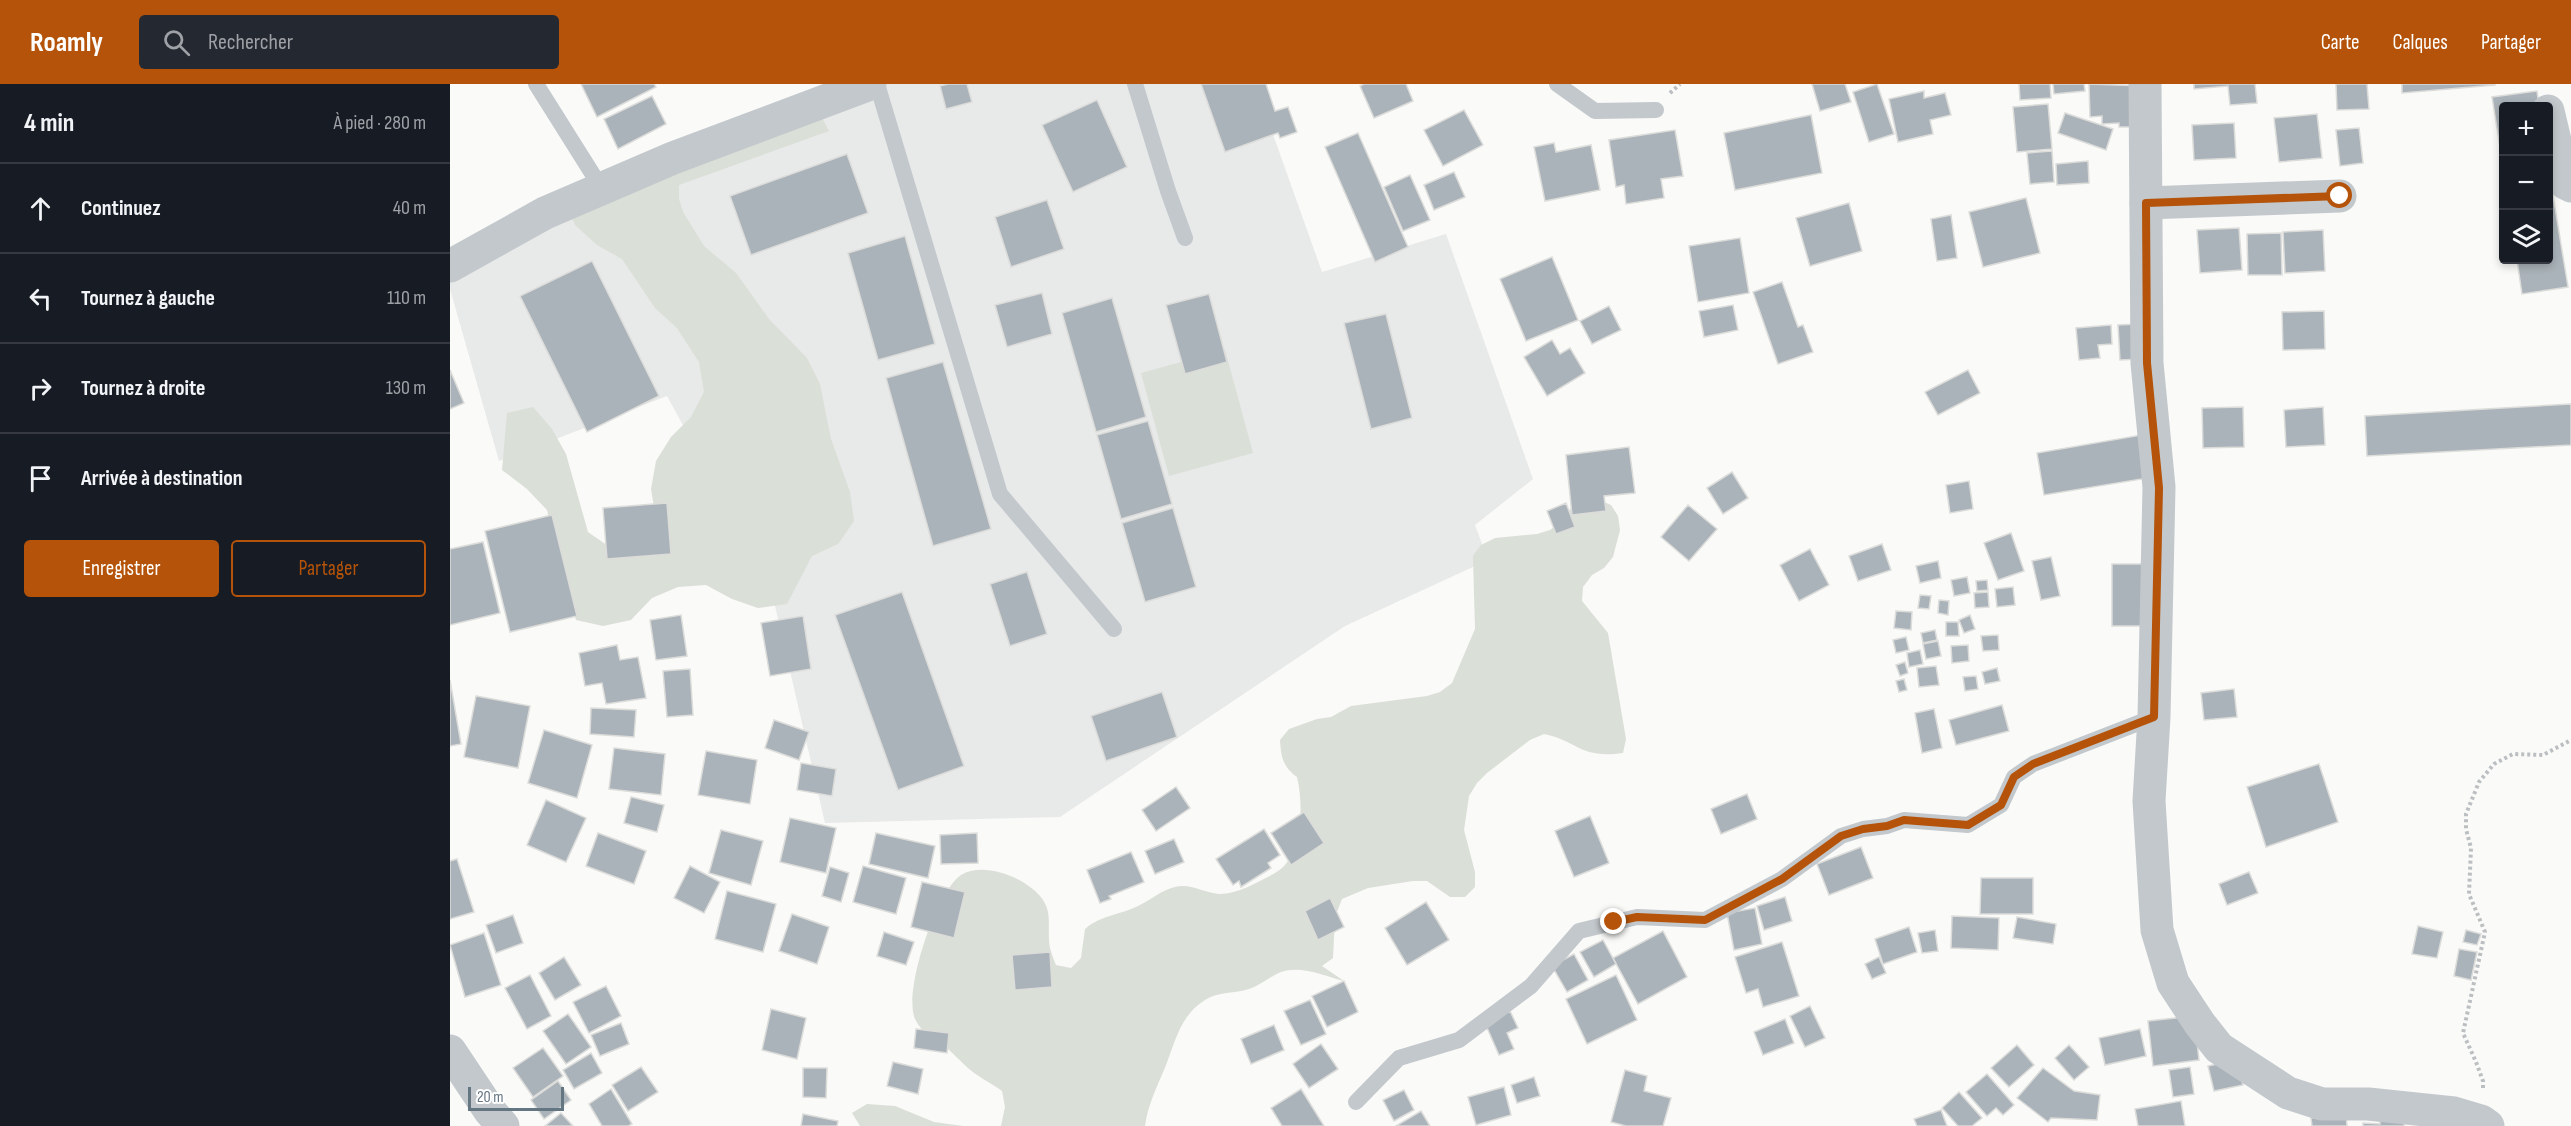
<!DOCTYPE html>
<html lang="fr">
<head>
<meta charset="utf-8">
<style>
  :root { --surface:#171b24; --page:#242831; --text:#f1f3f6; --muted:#9ea1a6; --line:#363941; --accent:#b45309 }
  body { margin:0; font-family:"Sofia Sans Condensed",sans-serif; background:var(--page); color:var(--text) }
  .controls { position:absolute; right:18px; top:18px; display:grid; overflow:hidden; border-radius:6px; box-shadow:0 3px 9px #0003 }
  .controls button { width:54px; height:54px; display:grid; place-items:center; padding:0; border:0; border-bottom:2px solid var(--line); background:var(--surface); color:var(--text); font:30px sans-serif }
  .scale { position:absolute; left:18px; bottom:15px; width:96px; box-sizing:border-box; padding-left:6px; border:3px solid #657683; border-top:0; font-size:16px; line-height:21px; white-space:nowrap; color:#657683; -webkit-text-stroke:4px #fff; paint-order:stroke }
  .stop { position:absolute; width:18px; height:18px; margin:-14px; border:4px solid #b45309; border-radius:50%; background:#fff }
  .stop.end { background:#b45309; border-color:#fff; box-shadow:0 2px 6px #0008 }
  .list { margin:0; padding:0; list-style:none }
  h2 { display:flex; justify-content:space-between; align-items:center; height:78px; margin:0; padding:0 24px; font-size:26px }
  h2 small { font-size:20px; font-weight:400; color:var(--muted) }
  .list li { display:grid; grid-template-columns:39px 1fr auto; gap:18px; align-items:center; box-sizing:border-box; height:90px; padding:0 24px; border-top:2px solid var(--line) }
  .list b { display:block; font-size:22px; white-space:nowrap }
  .list em { font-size:20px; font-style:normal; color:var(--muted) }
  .actions { display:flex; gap:12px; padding:18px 24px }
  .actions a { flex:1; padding:14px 0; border:2px solid var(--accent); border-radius:6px; text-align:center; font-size:21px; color:var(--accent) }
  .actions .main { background:var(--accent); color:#fff }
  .icon { flex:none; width:33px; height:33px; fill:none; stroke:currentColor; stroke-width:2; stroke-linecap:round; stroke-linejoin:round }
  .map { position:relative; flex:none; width:2121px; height:1042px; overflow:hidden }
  header { display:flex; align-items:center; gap:36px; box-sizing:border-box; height:84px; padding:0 30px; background:var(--accent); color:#fff }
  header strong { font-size:28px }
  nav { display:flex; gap:33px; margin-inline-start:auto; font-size:21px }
  .search { width:420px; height:54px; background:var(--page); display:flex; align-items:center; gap:15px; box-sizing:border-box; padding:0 21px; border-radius:6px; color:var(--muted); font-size:22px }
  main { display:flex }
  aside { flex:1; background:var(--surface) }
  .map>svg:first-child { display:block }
  .built { fill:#e8e9e9 }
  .green { fill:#dadfd7 }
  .building { fill:#aab3b9; stroke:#dcdcda; stroke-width:1.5 }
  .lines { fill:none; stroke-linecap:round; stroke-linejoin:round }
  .path { stroke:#bbbfc2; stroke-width:4; stroke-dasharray:3 3; stroke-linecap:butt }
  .lane { stroke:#c3c8cc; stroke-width:16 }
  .street { stroke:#c3c8cc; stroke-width:33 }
  .route { stroke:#b45309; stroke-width:8 }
</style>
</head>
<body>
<header>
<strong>Roamly</strong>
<div class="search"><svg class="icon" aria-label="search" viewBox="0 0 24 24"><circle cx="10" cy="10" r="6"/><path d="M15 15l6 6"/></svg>Rechercher</div>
<nav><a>Carte</a><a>Calques</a><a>Partager</a></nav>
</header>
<main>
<aside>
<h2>4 min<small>À pied · 280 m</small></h2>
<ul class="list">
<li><svg class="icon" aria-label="ahead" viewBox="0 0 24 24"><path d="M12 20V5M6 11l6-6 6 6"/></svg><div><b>Continuez</b></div><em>40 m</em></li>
<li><svg class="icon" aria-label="left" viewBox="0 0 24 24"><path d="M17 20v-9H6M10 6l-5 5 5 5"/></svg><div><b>Tournez à gauche</b></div><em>110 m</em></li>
<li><svg class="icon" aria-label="right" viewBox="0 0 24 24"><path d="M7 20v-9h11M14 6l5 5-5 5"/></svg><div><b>Tournez à droite</b></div><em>130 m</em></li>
<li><svg class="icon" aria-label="arrive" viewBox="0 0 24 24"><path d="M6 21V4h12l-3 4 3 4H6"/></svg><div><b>Arrivée à destination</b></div></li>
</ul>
<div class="actions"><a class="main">Enregistrer</a><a>Partager</a></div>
</aside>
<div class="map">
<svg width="2121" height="1042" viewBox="0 0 2121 1042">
  <rect width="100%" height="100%" fill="#fafaf8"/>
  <path class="built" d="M403 0H805L872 188 996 150 1083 395 1025 441 1038 476 895 542 610 733 375 739 320 500 217 312 49 377 0 205V168Z"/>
  <g class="green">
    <path d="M364 19 379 47 229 101V115L233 128 254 162 286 189 319 235 357 274 370 300 381 355 400 408 404 437 388 460 362 472 337 520 308 524 282 515 256 501 228 503 202 514 181 536 153 542 126 536 97 426 77 405 52 386 57 329 83 323 102 345 116 370 138 448 161 464 206 435 201 405 206 377 221 353 241 333 254 308 249 278 227 244 205 224 172 175 147 161 125 141 114 115Z"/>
    <path d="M775 266 803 369 719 392 691 289Z"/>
    <path d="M1147 415 1161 421 1168 432 1170 446 1163 473 1154 484 1142 491 1133 503 1132 517 1158 549 1176 655 1173 669C1130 675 1128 657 1094 650L1080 656 1037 689 1027 699 1019 712 1014 746 1025 788V803L1015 813H1000L977 797H963L918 804 892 815 885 833 883 874 872 882 894 897C875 892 851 881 831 888 819 893 811 901 799 905 785 910 768 907 755 916 729 932 725 960 714 986 706 1005 698 1021 695 1042H551L555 1023 552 1007C541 999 528 993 518 984 511 978 505 971 498 965 485 955 473 951 465 935 453 908 486 808 511 791 534 777 575 794 590 812 602 826 598 839 599 855 599 865 603 873 606 881L621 884 631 874 635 845C651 831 670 831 688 822 701 816 711 806 725 803 740 799 754 809 769 810 783 810 796 804 808 798 817 793 828 789 835 781 853 760 853 718 847 693 833 683 831 673 830 656L839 645 867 635 881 633 901 622 977 612 990 608 1002 599 1025 545 1023 472 1031 461 1045 454 1087 450 1100 446 1111 438 1121 424Z"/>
    <path d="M417 1020 445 1022 484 1038 513 1042H410L402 1029Z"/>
  </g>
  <g class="building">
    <path d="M131 0H204L206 3 147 33Z"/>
    <path d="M498 0H517L522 18 496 25 490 2Z"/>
    <path d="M751 0H816L825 27 838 23 847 48 830 54 828 49 775 68Z"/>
    <path d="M914 0H956L963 17 924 34 910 2Z"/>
    <path d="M1362 0H1395L1401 18 1370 27Z"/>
    <path d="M1427 0 1444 50 1419 58 1403 8Z"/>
    <path d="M1569 0H1600L1601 14 1570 16Z"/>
    <path d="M1603 0H1634L1635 7 1604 10Z"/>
    <path d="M1639 0 1692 2 1691 43H1669V39L1652 40V32L1640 33Z"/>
    <path d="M1744 0H1805L1807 19 1780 21 1778 2 1744 5Z"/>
    <path d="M1886 0H1917L1919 25 1887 26Z"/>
    <path d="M1952 0H2045V1L1952 9Z"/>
    <path d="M1474 7V14L1495 9 1501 31 1480 36 1483 50 1448 58 1439 15Z"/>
    <path d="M2087 7 2089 22H2054V88L2042 13Z"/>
    <path d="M202 12 216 40 168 65 154 35Z"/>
    <path d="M647 16 677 83 623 108 592 41Z"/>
    <path d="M1598 20 1602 65 1567 68 1563 23Z"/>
    <path d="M1014 26 1033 61 993 82 974 46Z"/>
    <path d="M1615 29 1663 45 1656 66 1608 49Z"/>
    <path d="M1867 30 1872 74 1829 78 1824 34Z"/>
    <path d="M1361 31 1372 89 1285 106 1274 49Z"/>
    <path d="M1784 39 1786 74 1744 76 1742 41Z"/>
    <path d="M1909 44 1913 79 1890 82 1886 46Z"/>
    <path d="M1225 46 1233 92 1211 95 1214 114 1176 120 1174 101 1166 103 1159 56Z"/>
    <path d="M908 49 958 163 925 178 875 63Z"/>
    <path d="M1104 59 1106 68 1141 61 1150 106 1095 117 1084 63Z"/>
    <path d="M1602 67 1604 98 1580 100 1577 69Z"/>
    <path d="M397 70 418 129 301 171 280 112Z"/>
    <path d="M1638 77 1639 99 1607 101 1606 80Z"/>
    <path d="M2098 81 2118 203 2072 210 2067 176H2098Z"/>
    <path d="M1004 88 1015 113 984 126 974 101Z"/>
    <path d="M960 91 980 136 953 147 934 103Z"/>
    <path d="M1576 114 1590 169 1533 183 1519 128Z"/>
    <path d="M597 116 614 165 561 183 545 133Z"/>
    <path d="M1399 119 1412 167 1360 182 1346 134Z"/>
    <path d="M1501 131 1507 174 1487 177 1481 135Z"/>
    <path d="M1789 144 1792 186 1750 189 1747 146Z"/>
    <path d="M1873 146 1875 187 1835 189 1833 148Z"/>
    <path d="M1831 149 1832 191H1798L1797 150Z"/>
    <path d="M455 152 485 260 428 276 398 169Z"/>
    <path d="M1290 154 1299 209 1248 218 1239 162Z"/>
    <path d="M1102 173 1128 236 1076 257 1050 195Z"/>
    <path d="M142 177 209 312 137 348 70 212Z"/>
    <path d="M1332 198 1348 243 1353 241 1363 268 1328 280 1303 208Z"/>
    <path d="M592 209 602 250 557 263 545 221Z"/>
    <path d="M759 210 777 278 735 290 716 221Z"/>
    <path d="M662 214 696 333 646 348 612 229Z"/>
    <path d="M1283 221 1288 246 1254 253 1249 227Z"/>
    <path d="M1159 222 1171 246 1142 260 1130 237Z"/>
    <path d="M1874 227 1875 265 1833 266 1832 228Z"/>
    <path d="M936 230 962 334 921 345 894 239Z"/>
    <path d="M1689 240 1691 275 1670 276 1668 241Z"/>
    <path d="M1661 241 1662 260 1648 261 1650 274 1629 276 1626 244Z"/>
    <path d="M1102 256 1110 270 1120 264 1135 289 1097 312 1074 273Z"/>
    <path d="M493 278 541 445 483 462 436 294Z"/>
    <path d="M0 286 14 319 0 325Z"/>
    <path d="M1518 286 1530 309 1488 331 1475 308Z"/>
    <path d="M2121 320V361L1917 372 1915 332Z"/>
    <path d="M1793 323 1794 363 1753 364 1752 324Z"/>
    <path d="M1873 323 1875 361 1836 363 1834 326Z"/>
    <path d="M698 337 722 420 671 435 647 351Z"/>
    <path d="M1703 349 1710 392 1594 411 1587 369Z"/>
    <path d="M1179 363 1185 409 1154 412 1156 427 1122 431 1116 371Z"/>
    <path d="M1282 388 1298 414 1273 430 1257 404Z"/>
    <path d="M1519 397 1523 425 1500 429 1496 401Z"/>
    <path d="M217 419 221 470 157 475 153 424Z"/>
    <path d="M1116 419 1125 443 1106 450 1097 427Z"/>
    <path d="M1238 421 1267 445 1239 477 1211 453Z"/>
    <path d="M723 424 746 503 695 518 672 439Z"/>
    <path d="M102 431 127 532 60 548 35 447Z"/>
    <path d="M1561 449 1574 487 1548 496 1534 459Z"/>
    <path d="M33 458 50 529 0 541V465Z"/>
    <path d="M1432 460 1441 486 1408 497 1399 472Z"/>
    <path d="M1360 465 1379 501 1349 517 1330 481Z"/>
    <path d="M1601 473 1610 512 1591 516 1582 477Z"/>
    <path d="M1488 477 1491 494 1470 499 1466 482Z"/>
    <path d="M1662 480H1703L1707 542H1662Z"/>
    <path d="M577 488 597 550 560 562 540 500Z"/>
    <path d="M1517 493 1520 509 1504 512 1501 496Z"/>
    <path d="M1537 496 1538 506 1527 507 1526 497Z"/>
    <path d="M1563 503 1565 521 1547 523 1545 505Z"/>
    <path d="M452 508 514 682 448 706 385 531Z"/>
    <path d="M1538 508 1539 523 1525 524 1524 509Z"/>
    <path d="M1470 511 1481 512 1479 525 1468 524Z"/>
    <path d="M1489 516 1499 517 1498 531 1488 529Z"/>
    <path d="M1446 527 1462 528 1461 546 1444 544Z"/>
    <path d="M231 531 237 572 206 576 200 536Z"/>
    <path d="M1520 531 1525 545 1514 549 1509 536Z"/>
    <path d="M353 532 361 585 320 592 311 539Z"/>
    <path d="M1496 538H1508L1509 552H1496Z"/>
    <path d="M1485 546 1487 556 1473 559 1471 549Z"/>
    <path d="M1548 551 1549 566 1533 567 1531 552Z"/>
    <path d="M1456 553 1459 566 1446 569 1443 556Z"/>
    <path d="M1488 557 1491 572 1476 575 1473 560Z"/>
    <path d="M167 561 170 576 188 573 196 614 156 620 152 599 135 602 129 569Z"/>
    <path d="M1518 561 1519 577 1502 579 1501 562Z"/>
    <path d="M1470 566 1473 580 1459 583 1457 569Z"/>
    <path d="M1455 578 1458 589 1450 592 1446 581Z"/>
    <path d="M1486 582 1489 601 1469 603 1467 584Z"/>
    <path d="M1547 584 1550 597 1535 600 1532 588Z"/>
    <path d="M240 585 243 631 217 633 213 587Z"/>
    <path d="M1526 592 1528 605 1515 607 1513 593Z"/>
    <path d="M1454 595 1457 606 1449 608 1446 597Z"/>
    <path d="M0 596 11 660 0 662Z"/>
    <path d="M1784 605 1787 633 1754 636 1751 609Z"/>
    <path d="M712 608 727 653 656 677 641 632Z"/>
    <path d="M26 612 80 622 68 684 14 673Z"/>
    <path d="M1552 621 1559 647 1506 661 1499 636Z"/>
    <path d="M141 624 186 626 184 653 140 650Z"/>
    <path d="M1484 625 1492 664 1472 669 1465 629Z"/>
    <path d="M324 636 359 648 349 676 315 664Z"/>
    <path d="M94 646 142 661 127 714 78 699Z"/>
    <path d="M164 664 215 670 211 711 159 705Z"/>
    <path d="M256 667 307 676 300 720 248 711Z"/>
    <path d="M351 679 386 685 382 712 347 706Z"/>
    <path d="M1869 680 1888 738 1816 763 1797 703Z"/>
    <path d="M726 703 740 724 706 747 692 726Z"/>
    <path d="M1297 710 1307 735 1271 750 1261 725Z"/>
    <path d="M181 713 214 721 207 748 174 739Z"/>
    <path d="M96 716 136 734 116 778 77 761Z"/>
    <path d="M854 728 874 759 841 781 821 749Z"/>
    <path d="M1140 732 1159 779 1124 793 1105 747Z"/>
    <path d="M340 734 386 744 376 789 330 778Z"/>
    <path d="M814 745 830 771 818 779 821 784 791 803 789 797 783 801 766 775Z"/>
    <path d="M271 746 313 757 301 801 259 789Z"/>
    <path d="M148 749 196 767 184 800 136 782Z"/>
    <path d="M426 749 485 762 478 794 419 780Z"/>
    <path d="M527 749 528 779 491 780 490 751Z"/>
    <path d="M724 755 734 778 705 790 695 767Z"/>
    <path d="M1411 763 1423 794 1379 811 1367 780Z"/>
    <path d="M681 768 694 798 659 812 661 815 650 819 637 786Z"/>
    <path d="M7 775 24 828 0 835V777Z"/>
    <path d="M240 782 270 798 254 829 224 814Z"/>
    <path d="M413 782 456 794 446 830 403 818Z"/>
    <path d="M380 783 399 789 391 818 372 812Z"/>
    <path d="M1799 788 1808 809 1777 821 1769 800Z"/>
    <path d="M1531 794H1583V830H1530Z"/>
    <path d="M472 798 515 808 504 854 461 843Z"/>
    <path d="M277 807 326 820 313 868 265 855Z"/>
    <path d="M1335 813 1342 837 1314 846 1307 822Z"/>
    <path d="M880 814 894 843 868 856 855 827Z"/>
    <path d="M976 818 999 856 957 881 935 844Z"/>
    <path d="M1305 824 1312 860 1284 866 1277 829Z"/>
    <path d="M342 830 379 843 367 880 329 867Z"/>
    <path d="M63 831 73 859 46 869 36 841Z"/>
    <path d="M1502 832 1549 834 1548 866 1501 864Z"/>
    <path d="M1567 833 1606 840 1603 860 1563 854Z"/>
    <path d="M1968 842 1993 848 1987 874 1962 870Z"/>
    <path d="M1459 843 1467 868 1433 880 1425 855Z"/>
    <path d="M1485 846 1488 867 1472 869 1468 849Z"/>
    <path d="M2016 846 2031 850 2027 861 2013 858Z"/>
    <path d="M1213 847 1237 893 1188 920 1163 874Z"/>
    <path d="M434 848 464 858 456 881 427 872Z"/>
    <path d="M34 849 51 901 15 913 0 861Z"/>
    <path d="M1153 856 1166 880 1144 893 1130 868Z"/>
    <path d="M1332 858 1349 912 1313 923 1308 905 1296 909 1285 873Z"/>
    <path d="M2009 865 2027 868 2021 896 2004 892Z"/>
    <path d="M600 868 602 903 565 906 562 871Z"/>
    <path d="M1124 870 1138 896 1117 908 1102 882Z"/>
    <path d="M114 873 131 901 105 916 89 889Z"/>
    <path d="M1429 873 1436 889 1422 895 1415 880Z"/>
    <path d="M80 891 101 932 77 945 55 904Z"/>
    <path d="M1166 891 1187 936 1137 960 1116 915Z"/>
    <path d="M894 897 908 928 877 943 862 912Z"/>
    <path d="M156 902 171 932 139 949 123 918Z"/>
    <path d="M860 916 876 950 851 961 834 927Z"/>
    <path d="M1360 922 1375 954 1355 963 1340 932Z"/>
    <path d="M321 925 356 934 347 975 312 966Z"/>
    <path d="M1060 927 1068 944 1057 949 1064 965 1049 971 1035 939Z"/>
    <path d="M118 930 141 963 116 980 93 947Z"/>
    <path d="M1744 932 1749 976 1703 982 1698 937Z"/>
    <path d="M1335 935 1344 959 1313 971 1304 948Z"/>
    <path d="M171 939 179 960 150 972 141 951Z"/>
    <path d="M824 941 834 966 801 980 791 955Z"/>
    <path d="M466 945 499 949 497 969 464 964Z"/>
    <path d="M1690 945 1696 972 1655 981 1649 954Z"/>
    <path d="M871 960 888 985 859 1004 843 980Z"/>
    <path d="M1567 961 1584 981 1559 1003 1541 984Z"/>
    <path d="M1619 961 1639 983 1624 996 1605 974Z"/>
    <path d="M93 964 113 992 83 1013 63 984Z"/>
    <path d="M141 969 152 989 124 1005 113 986Z"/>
    <path d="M1786 976 1793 1001 1764 1007 1758 982Z"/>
    <path d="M443 978 473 985 468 1010 437 1002Z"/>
    <path d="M191 983 208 1008 178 1027 162 1001Z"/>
    <path d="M1740 983 1744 1010 1723 1013 1719 986Z"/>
    <path d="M353 984H377L376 1014 353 1013Z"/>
    <path d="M1593 984 1624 1007 1650 1011 1647 1036 1601 1034 1598 1038 1567 1014Z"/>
    <path d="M1175 986 1197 992 1194 1007 1221 1014 1213 1042H1176L1161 1038Z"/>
    <path d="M1537 990 1564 1021 1553 1031 1546 1024 1537 1032 1516 1008Z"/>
    <path d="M1084 993 1090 1012 1067 1019 1061 1001Z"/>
    <path d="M108 997 121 1016 94 1035 81 1016Z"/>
    <path d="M1054 1003 1061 1031 1026 1041 1018 1013Z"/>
    <path d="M161 1005 182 1040 178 1042H152L139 1020Z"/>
    <path d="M851 1005 874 1042H832L821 1024Z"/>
    <path d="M954 1006 964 1026 944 1037 933 1016Z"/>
    <path d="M1509 1008 1532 1034 1522 1042H1508L1492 1024Z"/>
    <path d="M1731 1017 1735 1042H1688L1685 1025Z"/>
    <path d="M1491 1026 1497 1042H1467L1464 1035Z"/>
    <path d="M971 1027 980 1042H946Z"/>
    <path d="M111 1029 123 1042H95Z"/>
    <path d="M353 1030 388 1037 387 1042H351Z"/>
    <path d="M1896 1030 1897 1042H1862L1861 1034Z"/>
    <path d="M1930 1036H1954V1042H1913V1039L1930 1040Z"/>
  </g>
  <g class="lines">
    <g class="path">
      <path d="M1220 9 1230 0"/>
      <path d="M2033 1004V997L2026 978 2013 949 2035 848 2019 810 2021 764 2016 745V730L2029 698 2044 680 2063 670 2093 671 2121 656"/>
    </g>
    <g class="lane">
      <path d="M86 0 152 105"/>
      <path d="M427 0 550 410 664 545"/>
      <path d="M685 0 718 107 735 154"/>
      <path d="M1107 0 1145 27 1206 26"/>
      <path d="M906 1018 949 974 1009 956 1081 902 1129 847 1187 833 1255 836 1332 795 1391 752 1413 745 1437 742 1454 736 1518 741 1551 721 1564 693 1583 680 1704 633"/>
    </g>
    <g class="street">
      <path d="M1695 0 1697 279 1709 403 1704 633 1699 717 1707 846 1723 899 1750 940 1769 964 1838 1009 1872 1020H1918L2004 1029 2031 1037 2038 1042"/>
      <path d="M2098 27 2115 99 2121 102"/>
      <path d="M1696 119 1890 112"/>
      <path d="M0 182 95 129 223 74 420 0"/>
      <path d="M0 967 40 1027 53 1042"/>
    </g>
  </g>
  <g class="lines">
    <path class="route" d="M1164 838 1187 833 1255 836 1332 795 1391 752 1413 745 1437 742 1454 736 1518 741 1551 721 1564 693 1583 680 1704 633 1709 404 1697 279 1696 119 1890 112"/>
  </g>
</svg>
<div class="controls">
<button>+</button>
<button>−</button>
<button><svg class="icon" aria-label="layers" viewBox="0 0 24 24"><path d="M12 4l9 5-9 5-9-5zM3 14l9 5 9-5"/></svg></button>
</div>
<div class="scale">20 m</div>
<div class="stop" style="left:1890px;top:112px"></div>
<div class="stop end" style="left:1164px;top:838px"></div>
</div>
</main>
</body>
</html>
